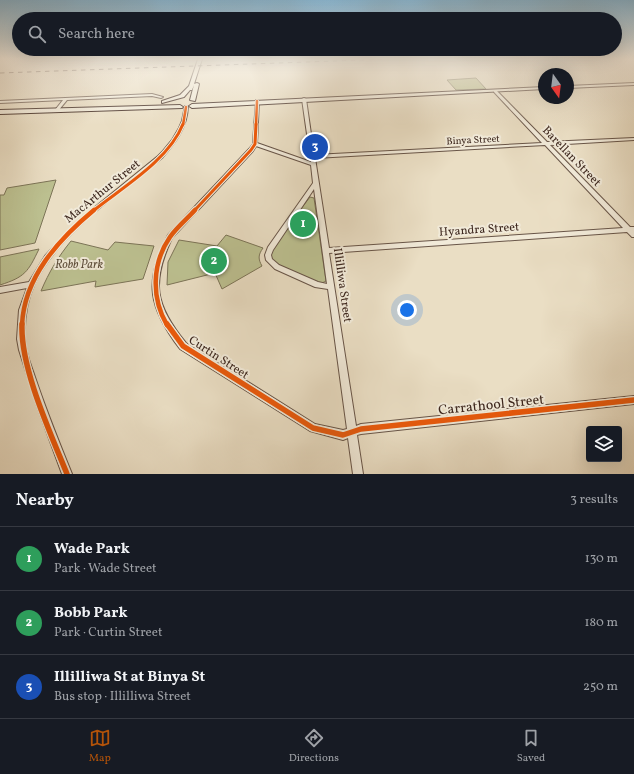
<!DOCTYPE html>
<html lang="en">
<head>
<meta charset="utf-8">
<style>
  :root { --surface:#171b24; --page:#242831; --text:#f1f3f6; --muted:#9ea1a6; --line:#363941; --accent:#b45309 }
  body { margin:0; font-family:Vollkorn,serif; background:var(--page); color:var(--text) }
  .controls { position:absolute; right:12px; bottom:12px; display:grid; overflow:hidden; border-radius:4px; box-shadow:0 4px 16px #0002 }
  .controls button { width:36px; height:36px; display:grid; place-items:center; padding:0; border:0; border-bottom:1px solid var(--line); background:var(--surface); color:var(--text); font:20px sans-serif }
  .compass { position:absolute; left:538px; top:68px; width:36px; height:36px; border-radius:50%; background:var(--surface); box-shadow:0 4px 16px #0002; rotate:166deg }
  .you { position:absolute; left:407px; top:310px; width:14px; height:14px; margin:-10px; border:3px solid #fff; border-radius:50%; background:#1a73e8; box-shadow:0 0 0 6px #1a73e833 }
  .badge { display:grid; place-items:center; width:26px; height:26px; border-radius:50%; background:var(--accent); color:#fff; font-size:13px; font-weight:700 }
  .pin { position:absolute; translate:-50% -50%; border:2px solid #fff; box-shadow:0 1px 4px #0006 }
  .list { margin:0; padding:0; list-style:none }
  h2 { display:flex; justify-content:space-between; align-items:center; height:52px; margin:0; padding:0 16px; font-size:17px }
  h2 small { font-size:13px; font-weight:400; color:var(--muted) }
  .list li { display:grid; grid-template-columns:26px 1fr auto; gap:12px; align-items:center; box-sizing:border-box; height:64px; padding:0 16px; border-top:1px solid var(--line) }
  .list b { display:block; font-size:15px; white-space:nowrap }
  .list p { margin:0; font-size:13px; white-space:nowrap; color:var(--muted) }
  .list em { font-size:13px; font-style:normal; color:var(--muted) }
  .icon { flex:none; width:22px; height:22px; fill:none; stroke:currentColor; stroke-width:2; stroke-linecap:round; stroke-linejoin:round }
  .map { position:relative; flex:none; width:634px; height:474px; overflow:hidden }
  .search { position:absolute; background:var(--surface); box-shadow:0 4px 16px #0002; left:12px; right:12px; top:12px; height:44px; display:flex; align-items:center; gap:10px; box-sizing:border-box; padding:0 14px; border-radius:22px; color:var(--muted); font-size:15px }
  .sheet { height:244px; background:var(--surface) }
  nav { display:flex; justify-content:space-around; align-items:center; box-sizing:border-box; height:56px; border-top:1px solid var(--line); background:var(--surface); font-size:11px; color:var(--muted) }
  nav a { display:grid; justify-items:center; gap:2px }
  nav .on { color:var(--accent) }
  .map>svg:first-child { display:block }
  .green { fill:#bcc090; stroke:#7c7457 }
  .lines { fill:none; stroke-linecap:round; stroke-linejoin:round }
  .street-casing { stroke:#685548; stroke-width:2 }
  .secondary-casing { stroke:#3d271e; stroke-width:2 }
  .street { fill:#f1ead9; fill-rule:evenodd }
  .secondary { fill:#f1ead9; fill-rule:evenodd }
  .rail { stroke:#3d271e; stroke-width:1; stroke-dasharray:4.5 4.5; stroke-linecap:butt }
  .cycleway-far3-casing { stroke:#f1ead9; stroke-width:4 }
  .cycleway-far2-casing { stroke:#f1ead9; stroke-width:5 }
  .cycleway-far1-casing { stroke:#f1ead9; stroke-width:7 }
  .cycleway-casing { stroke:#f1ead9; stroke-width:8 }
  .cycleway-far3 { stroke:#e8590c; stroke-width:2.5 }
  .cycleway-far2 { stroke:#e8590c; stroke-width:3 }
  .cycleway-far1 { stroke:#e8590c; stroke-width:4.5 }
  .cycleway { stroke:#e8590c; stroke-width:5.5 }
  .labels { text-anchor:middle; stroke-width:4; stroke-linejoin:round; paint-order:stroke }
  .far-street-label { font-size:10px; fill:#3d271e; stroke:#f1ead9 }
  .street-label { font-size:12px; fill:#3d271e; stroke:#f1ead9 }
  .park-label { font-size:12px; font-style:italic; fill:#5d4d3a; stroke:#f1ead9 }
  .near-street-label { font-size:14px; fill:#3d271e; stroke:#f1ead9 }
</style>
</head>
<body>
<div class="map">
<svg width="634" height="474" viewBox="0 0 634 474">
  <rect width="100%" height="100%" fill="#eadec4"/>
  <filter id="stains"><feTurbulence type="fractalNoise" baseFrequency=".005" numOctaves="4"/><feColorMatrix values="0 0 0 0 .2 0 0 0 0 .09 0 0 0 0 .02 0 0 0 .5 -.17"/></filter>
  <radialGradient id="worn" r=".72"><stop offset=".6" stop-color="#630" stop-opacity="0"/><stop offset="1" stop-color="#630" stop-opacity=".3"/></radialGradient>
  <g class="green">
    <path d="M476 78 486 89 456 90 447 80Z"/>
    <path d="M56 180 35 243 0 250V195H4L7 188Z"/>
    <path d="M310 197 314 198 326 281 320 284 276 265 270 257V249Z"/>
    <path d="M226 235 263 248C258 255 258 259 262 266L222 289 215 273 167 285 168 262 179 240 217 246Z"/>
    <path d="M71 241 108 250 115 242 154 246 143 279 95 287 96 281 41 291C49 272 58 257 71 241Z"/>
    <path d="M39 249C28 272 25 277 0 285V257Z"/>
  </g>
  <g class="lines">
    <defs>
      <g id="street">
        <path d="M494 90H496L547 142 634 138V140L550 145 630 227H634V237H632L627 232 329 253 356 426 361 424 634 396V404L361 434 357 435 363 474H353L348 438 343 440 310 431 180 349C149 308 143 282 168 235L249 149 253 144 256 100 259 101 257 143 311 162 302 99 304 98 306 99 314 155 542 143 494 92ZM545 145 623 228 329 248 315 158ZM256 146 311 165 313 183 268 247 265 255 266 260 275 269 315 287 328 289 347 429 343 430 315 424 186 343C155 305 151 283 172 238L253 151ZM314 189 327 284 318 282 279 265 272 259 271 255 273 250Z"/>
        <path d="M152 94 163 97 161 98 152 96 67 100 58 111H57L55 110 63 100 0 103V101Z"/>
        <path d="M185 106 188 107C187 128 175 143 162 158 119 193 59 233 35 283 27 300 24 320 25 339 25 352 31 365 35 377 46 410 59 442 72 474H62L37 406 19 350 17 339 19 310 27 288 0 293V287L29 282 45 256 66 233 89 212 158 156 163 151 172 140 179 128 182 121Z"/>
      </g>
      <g id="secondary">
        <path d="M198 59H202L194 84 197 83 199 84 195 101 190 100 194 85 192 90H190L184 97 162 103V101L180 95 189 86Z"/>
        <path d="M634 83V85L568 88V86Z"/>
        <path d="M544 87V89L192 108 189 106 192 104Z"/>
        <path d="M180 105 183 107 182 108 0 114V110Z"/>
      </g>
    </defs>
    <use href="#street" class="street-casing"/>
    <use href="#secondary" class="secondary-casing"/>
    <use href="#street" class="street"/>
    <use href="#secondary" class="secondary"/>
    <path class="rail" d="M0 73 389 59"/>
    <defs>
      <g id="cycleway-far3">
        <path d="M183 125 186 107"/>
        <path d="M256 125 257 101"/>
      </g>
      <g id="cycleway-far2">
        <path d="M93 211C123 187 169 160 183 124"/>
        <path d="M194 211 251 150 255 144 256 124"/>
      </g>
      <g id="cycleway-far1">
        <path d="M22 325C24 277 59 239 94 210"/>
        <path d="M167 325C151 298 152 263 170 237 177 227 187 219 195 210"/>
      </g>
      <g id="cycleway">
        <path d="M22 324C20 367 50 432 67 474"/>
        <path d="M167 324 183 346 313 428 343 435 361 429 634 400"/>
      </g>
    </defs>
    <use href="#cycleway-far3" class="cycleway-far3-casing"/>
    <use href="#cycleway-far2" class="cycleway-far2-casing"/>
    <use href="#cycleway-far1" class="cycleway-far1-casing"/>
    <use href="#cycleway" class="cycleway-casing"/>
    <use href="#cycleway-far3" class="cycleway-far3"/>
    <use href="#cycleway-far2" class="cycleway-far2"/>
    <use href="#cycleway-far1" class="cycleway-far1"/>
    <use href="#cycleway" class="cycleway"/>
  </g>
  <linearGradient id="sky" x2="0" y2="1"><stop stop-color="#88b7d4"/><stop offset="0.47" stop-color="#f6f0e4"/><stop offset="1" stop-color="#f6f0e4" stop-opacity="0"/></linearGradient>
  <rect width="634" height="125" fill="url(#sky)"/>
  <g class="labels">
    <g class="far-street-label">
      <text transform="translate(473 139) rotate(-3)" y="4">Binya Street</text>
    </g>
    <g class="street-label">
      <text transform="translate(572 156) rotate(46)" y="4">Barellan Street</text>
      <text transform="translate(102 191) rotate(-39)" y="4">MacArthur Street</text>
      <text transform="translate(479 229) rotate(-4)" y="4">Hyandra Street</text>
      <text transform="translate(343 285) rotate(82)" y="4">Illilliwa Street</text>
      <text transform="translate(219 357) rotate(33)" y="4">Curtin Street</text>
    </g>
    <g class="park-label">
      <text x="79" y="268">Robb Park</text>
    </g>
    <g class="near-street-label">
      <text transform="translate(491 404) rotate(-6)" y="5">Carrathool Street</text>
    </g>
  </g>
  <rect width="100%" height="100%" filter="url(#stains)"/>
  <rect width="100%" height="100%" fill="url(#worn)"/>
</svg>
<div class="controls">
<button><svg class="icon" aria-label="layers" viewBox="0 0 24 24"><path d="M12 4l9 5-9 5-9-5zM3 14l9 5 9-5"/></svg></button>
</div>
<svg class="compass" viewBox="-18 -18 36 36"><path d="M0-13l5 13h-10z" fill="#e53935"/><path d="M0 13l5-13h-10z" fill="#9ea1a6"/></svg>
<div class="you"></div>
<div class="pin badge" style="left:303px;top:224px;background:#2e9e5b">1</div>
<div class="pin badge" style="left:214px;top:261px;background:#2e9e5b">2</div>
<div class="pin badge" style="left:315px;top:147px;background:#1a4fb4">3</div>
<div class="search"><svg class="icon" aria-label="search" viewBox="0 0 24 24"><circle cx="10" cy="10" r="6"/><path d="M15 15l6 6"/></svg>Search here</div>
</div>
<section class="sheet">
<h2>Nearby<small>3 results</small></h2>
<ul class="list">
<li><span class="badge" style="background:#2e9e5b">1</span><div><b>Wade Park</b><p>Park · Wade Street</p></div><em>130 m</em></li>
<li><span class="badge" style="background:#2e9e5b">2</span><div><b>Bobb Park</b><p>Park · Curtin Street</p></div><em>180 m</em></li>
<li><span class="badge" style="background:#1a4fb4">3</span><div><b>Illilliwa St at Binya St</b><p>Bus stop · Illilliwa Street</p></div><em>250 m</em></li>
</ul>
</section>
<nav>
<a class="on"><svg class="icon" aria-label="map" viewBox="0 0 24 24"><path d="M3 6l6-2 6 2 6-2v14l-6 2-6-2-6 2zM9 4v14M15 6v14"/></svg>Map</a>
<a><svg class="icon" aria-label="directions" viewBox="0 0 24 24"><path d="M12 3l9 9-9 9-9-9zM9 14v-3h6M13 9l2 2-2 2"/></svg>Directions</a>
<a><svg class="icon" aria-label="saved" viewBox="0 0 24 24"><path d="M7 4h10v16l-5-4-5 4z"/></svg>Saved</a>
</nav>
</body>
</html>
